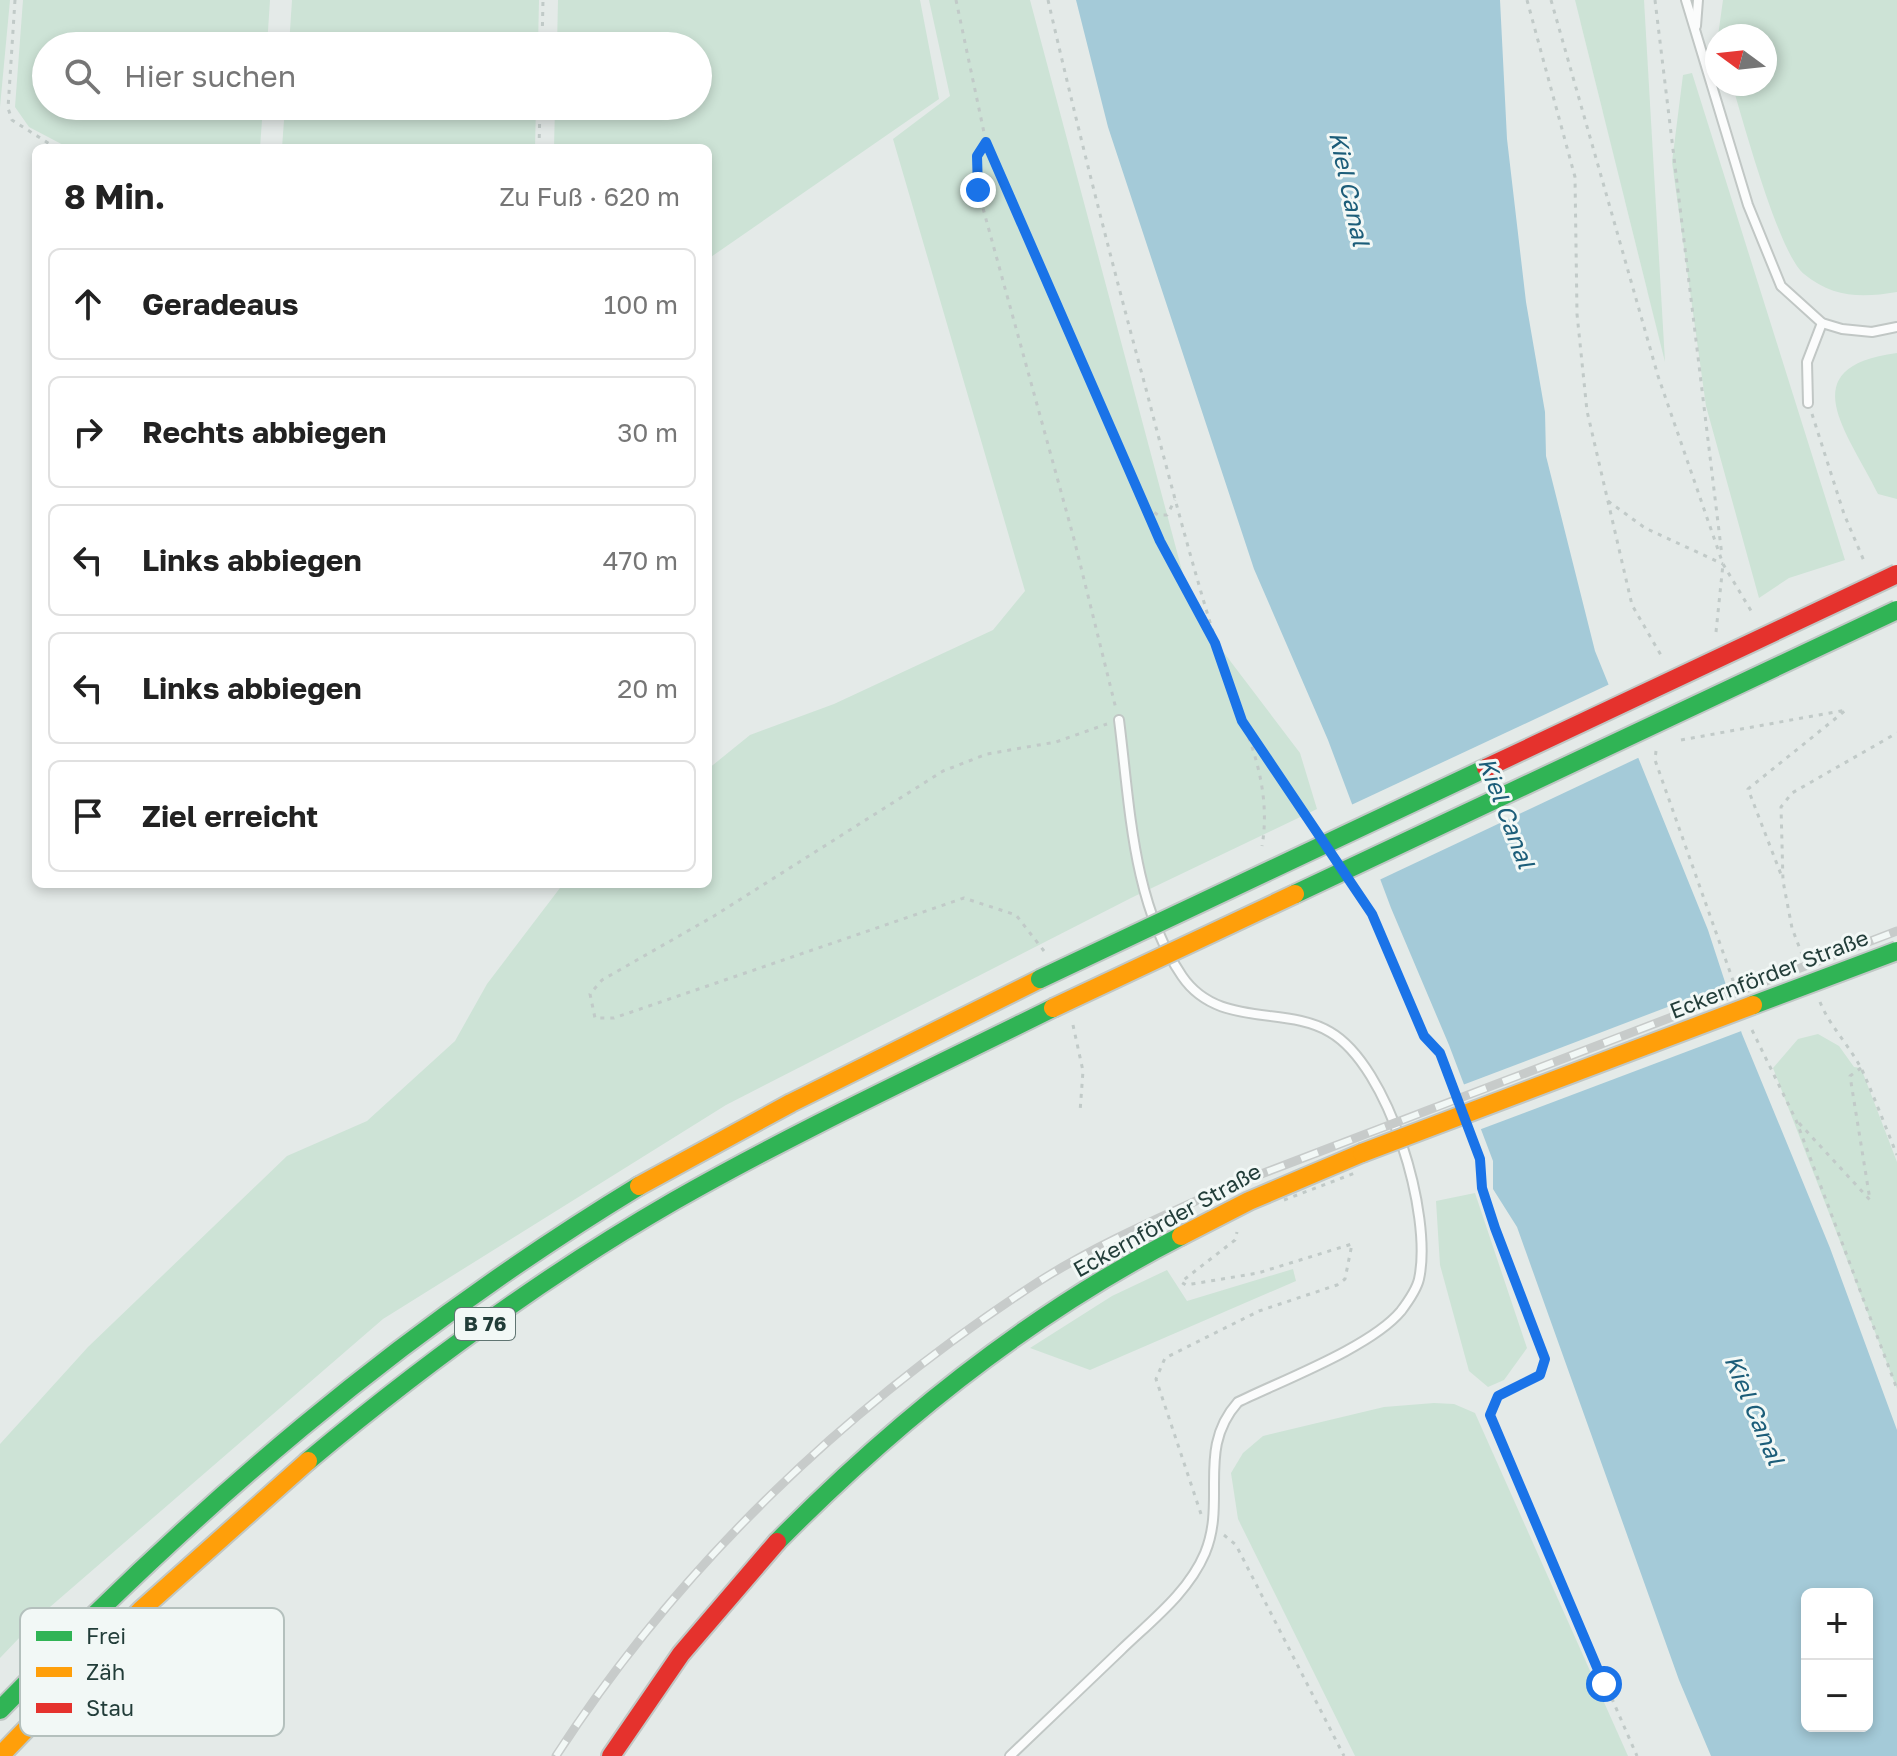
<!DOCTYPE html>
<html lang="de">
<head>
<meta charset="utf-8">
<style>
  :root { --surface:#fff; --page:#f2f2f2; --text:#222; --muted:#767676; --line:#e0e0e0 }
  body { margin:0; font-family:"Golos Text",sans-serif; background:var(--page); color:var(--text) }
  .controls { position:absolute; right:24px; bottom:24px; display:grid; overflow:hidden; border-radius:12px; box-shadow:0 4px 12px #0003 }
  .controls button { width:72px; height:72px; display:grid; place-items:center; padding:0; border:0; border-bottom:2px solid var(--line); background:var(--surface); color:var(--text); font:40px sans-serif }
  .compass { position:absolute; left:1705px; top:24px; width:72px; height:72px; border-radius:50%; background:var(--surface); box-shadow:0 4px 12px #0003; rotate:285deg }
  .stop { position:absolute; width:24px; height:24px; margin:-18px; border:6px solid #1a73e8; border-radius:50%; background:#fff }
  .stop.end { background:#1a73e8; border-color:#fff; box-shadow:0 2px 8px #0008 }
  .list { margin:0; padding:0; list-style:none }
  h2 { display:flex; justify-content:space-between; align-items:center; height:104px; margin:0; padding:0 32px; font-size:34px }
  h2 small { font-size:26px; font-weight:400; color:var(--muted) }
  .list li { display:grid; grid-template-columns:52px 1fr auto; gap:24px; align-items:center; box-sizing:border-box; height:112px; margin:0 16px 16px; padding:0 16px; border:2px solid var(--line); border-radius:12px }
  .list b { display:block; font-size:30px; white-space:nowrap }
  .list em { font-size:26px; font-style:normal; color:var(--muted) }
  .icon { flex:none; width:44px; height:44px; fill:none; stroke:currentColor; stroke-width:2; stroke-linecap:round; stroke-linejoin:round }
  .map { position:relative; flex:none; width:1897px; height:1756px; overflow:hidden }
  .search { position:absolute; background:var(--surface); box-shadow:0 4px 12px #0003; left:32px; top:32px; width:680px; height:88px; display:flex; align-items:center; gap:20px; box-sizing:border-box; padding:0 28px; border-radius:44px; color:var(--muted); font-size:30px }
  .panel { position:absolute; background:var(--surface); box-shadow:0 4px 12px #0003; left:32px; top:144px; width:680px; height:744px; border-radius:12px }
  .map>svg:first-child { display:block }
  .green { fill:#cde3d6 }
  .water { fill:#a4cad8; fill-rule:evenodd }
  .pier { fill:#e4eae8 }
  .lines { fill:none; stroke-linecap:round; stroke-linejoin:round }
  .lane-casing { stroke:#c1c7c5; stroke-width:12 }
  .fast-casing { stroke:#c0c7c5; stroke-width:22 }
  .slow-casing { stroke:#c0c7c5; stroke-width:22 }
  .jam-casing { stroke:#c0c7c5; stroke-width:22 }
  .path { stroke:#c1cac8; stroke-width:3; stroke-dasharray:4 6; stroke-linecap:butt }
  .lane { stroke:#fbfcfc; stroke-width:8 }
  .fast { stroke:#30b455; stroke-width:18 }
  .slow { stroke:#ff9f0a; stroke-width:18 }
  .jam { stroke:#e5322d; stroke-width:18 }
  .rail-casing { stroke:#c7cbca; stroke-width:9 }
  .rail { stroke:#f2f8f6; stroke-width:6; stroke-dasharray:18; stroke-linecap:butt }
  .fast-bridge-casing { stroke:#c0c7c5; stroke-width:22; stroke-linecap:butt }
  .slow-bridge-casing { stroke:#c0c7c5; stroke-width:22; stroke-linecap:butt }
  .jam-bridge-casing { stroke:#c0c7c5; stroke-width:22; stroke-linecap:butt }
  .path-bridge { stroke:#c1cac8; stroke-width:3; stroke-dasharray:4 6; stroke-linecap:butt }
  .fast-bridge { stroke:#30b455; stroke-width:18 }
  .slow-bridge { stroke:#ff9f0a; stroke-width:18 }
  .jam-bridge { stroke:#e5322d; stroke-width:18 }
  .route { stroke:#1a73e8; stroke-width:10 }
  .labels { text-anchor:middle; stroke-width:6; stroke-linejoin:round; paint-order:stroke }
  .shield { fill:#f2f8f6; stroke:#607572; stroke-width:2 }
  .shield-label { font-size:20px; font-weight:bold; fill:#223d39 }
  .street-label { font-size:22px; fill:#223d39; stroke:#f2f8f6 }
  .water-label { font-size:24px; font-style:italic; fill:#1c5d79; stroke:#f2f8f6 }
  .key { fill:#f2f8f6; stroke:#b4c0bd; stroke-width:2 }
  .key-label { font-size:22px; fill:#223d39 }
</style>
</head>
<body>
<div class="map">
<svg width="1897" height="1756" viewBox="0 0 1897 1756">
  <rect width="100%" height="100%" fill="#e4eae8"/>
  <g class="green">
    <path d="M0 0H10L0 107Z"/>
    <path d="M23 0H270L267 46H46V106H263L260 148H69L29 127 15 107Z"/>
    <path d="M292 0H539L538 46H289Z"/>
    <path d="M558 0H920L939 99 708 259V148H554L555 106H698V46H557Z"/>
    <path d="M929 0H1030L1193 612 1300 753 1317 809 1131 898 726 1105 383 1319 43 1613 0 1658V1444L88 1347 287 1156 367 1121 455 1041 487 984 563 884H708V769L750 735 834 704 993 630 1025 591 893 139 950 96Z"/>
    <path d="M1575 0H1644L1665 362Z"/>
    <path d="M1723 0H1897V292C1862 298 1833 298 1804 274 1779 254 1743 121 1732 84H1765V36H1718Z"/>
    <path d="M1692 73 1845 560 1789 578 1759 598 1706 406 1672 162 1683 75Z"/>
    <path d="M285 106H536L535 148H282Z"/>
    <path d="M1897 353V499L1878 494C1848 432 1790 367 1897 353Z"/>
    <path d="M1818 1034 1839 1046 1854 1067 1861 1068 1897 1162V1389L1773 1068 1798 1039Z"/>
    <path d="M1475 1193 1527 1348 1504 1380 1488 1387 1469 1371 1440 1265 1436 1201Z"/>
    <path d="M1293 1269 1296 1281 1090 1370 1030 1348 1112 1296 1167 1270 1187 1301Z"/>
    <path d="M1434 1403 1454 1404 1475 1413 1628 1756H1355L1238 1519 1231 1473 1243 1453 1263 1436 1384 1407Z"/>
  </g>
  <path class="water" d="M1076 0H1500L1507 139 1526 302 1545 412 1546 456 1595 651 1708 930 1742 1034 1830 1248 1897 1430V1756H1711L1679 1680 1517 1227 1493 1189V1161L1449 1045 1391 908 1328 740 1254 569 1108 127ZM1807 1594H1867V1726H1807Z"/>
  <g class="pier">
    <path d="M1612 683 1640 757 1377 881 1349 806Z"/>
    <path d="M1728 984 1744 1030 1476 1131 1460 1086Z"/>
  </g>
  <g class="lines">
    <defs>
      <g id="lane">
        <path d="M1686 0 1748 205 1781 286 1822 323 1842 329 1872 332 1897 327"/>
        <path d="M1696 26 1698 0"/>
        <path d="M1808 403 1807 362 1822 323"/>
        <path d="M1010 1756C1047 1721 1084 1685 1121 1650 1151 1621 1188 1593 1205 1553 1227 1500 1196 1449 1238 1402 1283 1380 1371 1347 1401 1311 1407 1303 1417 1288 1419 1279 1433 1215 1389 1066 1330 1032 1285 1005 1218 1029 1182 976 1132 903 1130 805 1119 720"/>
      </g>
      <g id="fast">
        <path d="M308 1461C423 1365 544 1276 674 1201 797 1131 926 1071 1053 1008"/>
        <path d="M777 1542C897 1420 1029 1314 1181 1236"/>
        <path d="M0 1710C197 1506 396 1334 639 1186"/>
      </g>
      <g id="slow">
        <path d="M639 1186 791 1103 1040 979"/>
        <path d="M1181 1236 1249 1201 1362 1153"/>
        <path d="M0 1756 141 1610 308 1461"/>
      </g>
      <path id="jam" d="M611 1756 681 1654 777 1542"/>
    </defs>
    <use href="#lane" class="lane-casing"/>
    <use href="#fast" class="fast-casing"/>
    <use href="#slow" class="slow-casing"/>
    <use href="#jam" class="jam-casing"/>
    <g class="path">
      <path d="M15 0 8 108 12 120 56 148"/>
      <path d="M956 0 986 142 995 167 1160 541 1212 636"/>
      <path d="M1048 0C1078 130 1111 260 1146 389 1175 500 1204 612 1242 721"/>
      <path d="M1527 0 1575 177 1577 314 1587 411 1632 605 1662 657"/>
      <path d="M1551 0 1658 376 1723 564 1753 614"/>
      <path d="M1655 0 1722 556"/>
      <path d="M542 46 543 0"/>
      <path d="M986 142 977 156 978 190 1074 539 1116 709"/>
      <path d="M539 148 540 106"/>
      <path d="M1812 414 1844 514 1864 561"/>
      <path d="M1608 501 1645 528 1723 564"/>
      <path d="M1146 507 1158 515H1167L1175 500"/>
      <path d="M1716 632 1723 564"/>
      <path d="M1242 721 1313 823"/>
      <path d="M1245 728C1260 765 1269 806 1262 846"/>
      <path d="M1681 740 1846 710 1748 789 1782 877"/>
      <path d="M1656 751 1655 760 1736 989"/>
      <path d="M1356 890 1372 914 1424 1036 1440 1053 1456 1093"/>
      <path d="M1044 951 1016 915 964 898 614 1018H595L590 994 602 980 714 916 943 771 987 754 1056 742 1107 724"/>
      <path d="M1806 965 1792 928 1783 881 1781 807 1792 793 1897 733"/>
      <path d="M1820 1002C1830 1027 1851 1047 1863 1072 1875 1099 1886 1128 1897 1155"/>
      <path d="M1073 1025 1083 1071 1080 1112"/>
      <path d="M1752 1030 1796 1120 1897 1389"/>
      <path d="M1799 1123 1870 1200 1850 1076 1861 1068"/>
      <path d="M1471 1134 1495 1228 1545 1359 1540 1375 1498 1396 1490 1415 1494 1429 1637 1756"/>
      <path d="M1201 1514 1156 1379 1165 1358 1259 1311 1337 1285 1345 1279 1352 1244 1258 1273 1186 1285 1181 1282 1235 1240 1237 1232"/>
      <path d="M1224 1535 1236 1545 1344 1756"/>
    </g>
    <use href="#lane" class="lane"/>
    <use href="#fast" class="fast"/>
    <use href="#slow" class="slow"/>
    <use href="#jam" class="jam"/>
    <defs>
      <path id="rail" d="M556 1756C679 1566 848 1405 1038 1282 1096 1245 1159 1218 1222 1189L1897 931"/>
    </defs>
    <use href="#rail" class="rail-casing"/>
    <use href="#rail" class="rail"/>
    <defs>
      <g id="fast-bridge">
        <path d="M1295 894 1897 610"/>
        <path d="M1040 979 1486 768"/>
        <path d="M1753 1005 1897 951"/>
      </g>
      <g id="slow-bridge">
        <path d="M1053 1008 1295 894"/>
        <path d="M1362 1153 1753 1005"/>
      </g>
      <path id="jam-bridge" d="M1486 768 1897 574"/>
    </defs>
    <use href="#fast-bridge" class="fast-bridge-casing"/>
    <use href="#slow-bridge" class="slow-bridge-casing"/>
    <use href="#jam-bridge" class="jam-bridge-casing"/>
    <path class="path-bridge" d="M1284 1200 1355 1173"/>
    <use href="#fast-bridge" class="fast-bridge"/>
    <use href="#slow-bridge" class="slow-bridge"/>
    <use href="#jam-bridge" class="jam-bridge"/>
  </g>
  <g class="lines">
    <path class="route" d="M978 190 977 156 986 142 1160 541 1215 643 1242 721 1372 914 1424 1036 1440 1053 1480 1159 1482 1188 1495 1228 1545 1359 1540 1375 1498 1396 1490 1415 1604 1684"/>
  </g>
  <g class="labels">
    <rect class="shield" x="455" y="1308" width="60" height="32" rx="6"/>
    <g class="shield-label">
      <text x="485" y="1331">B 76</text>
    </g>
    <g class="street-label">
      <text transform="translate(1769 974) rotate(-21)" y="8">Eckernförder Straße</text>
      <text transform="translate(1167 1220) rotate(-29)" y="8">Eckernförder Straße</text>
    </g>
    <g class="water-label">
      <text transform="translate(1349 189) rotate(78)" y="8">Kiel Canal</text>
      <text transform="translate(1506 813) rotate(69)" y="8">Kiel Canal</text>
      <text transform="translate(1754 1410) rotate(67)" y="8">Kiel Canal</text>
    </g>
  </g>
  <rect x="20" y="1608" width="264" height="128" rx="12" class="key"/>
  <rect x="36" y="1631" width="36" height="10" fill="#30b455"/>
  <rect x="36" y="1667" width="36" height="10" fill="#ff9f0a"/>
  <rect x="36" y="1703" width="36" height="10" fill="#e5322d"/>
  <g class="key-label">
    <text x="86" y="1644">Frei</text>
    <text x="86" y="1680">Zäh</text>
    <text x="86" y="1716">Stau</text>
  </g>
</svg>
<div class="controls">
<button>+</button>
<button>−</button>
</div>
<svg class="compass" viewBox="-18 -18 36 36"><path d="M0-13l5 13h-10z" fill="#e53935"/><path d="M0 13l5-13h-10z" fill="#767676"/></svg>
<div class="stop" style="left:1604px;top:1684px"></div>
<div class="stop end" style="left:978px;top:190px"></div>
<div class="search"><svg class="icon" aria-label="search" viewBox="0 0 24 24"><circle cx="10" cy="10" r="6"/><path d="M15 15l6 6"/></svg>Hier suchen</div>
<section class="panel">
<h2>8 Min.<small>Zu Fuß · 620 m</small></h2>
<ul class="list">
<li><svg class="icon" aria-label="ahead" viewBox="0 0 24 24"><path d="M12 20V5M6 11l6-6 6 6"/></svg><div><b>Geradeaus</b></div><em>100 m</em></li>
<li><svg class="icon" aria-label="right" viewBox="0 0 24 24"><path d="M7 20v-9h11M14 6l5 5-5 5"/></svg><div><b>Rechts abbiegen</b></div><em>30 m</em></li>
<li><svg class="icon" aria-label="left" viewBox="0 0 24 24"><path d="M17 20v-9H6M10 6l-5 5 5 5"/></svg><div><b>Links abbiegen</b></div><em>470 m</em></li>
<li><svg class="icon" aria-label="left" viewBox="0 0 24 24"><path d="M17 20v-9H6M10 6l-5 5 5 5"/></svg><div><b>Links abbiegen</b></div><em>20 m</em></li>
<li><svg class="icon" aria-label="arrive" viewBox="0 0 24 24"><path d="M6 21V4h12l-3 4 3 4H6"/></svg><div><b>Ziel erreicht</b></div></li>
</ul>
</section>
</div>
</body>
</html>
